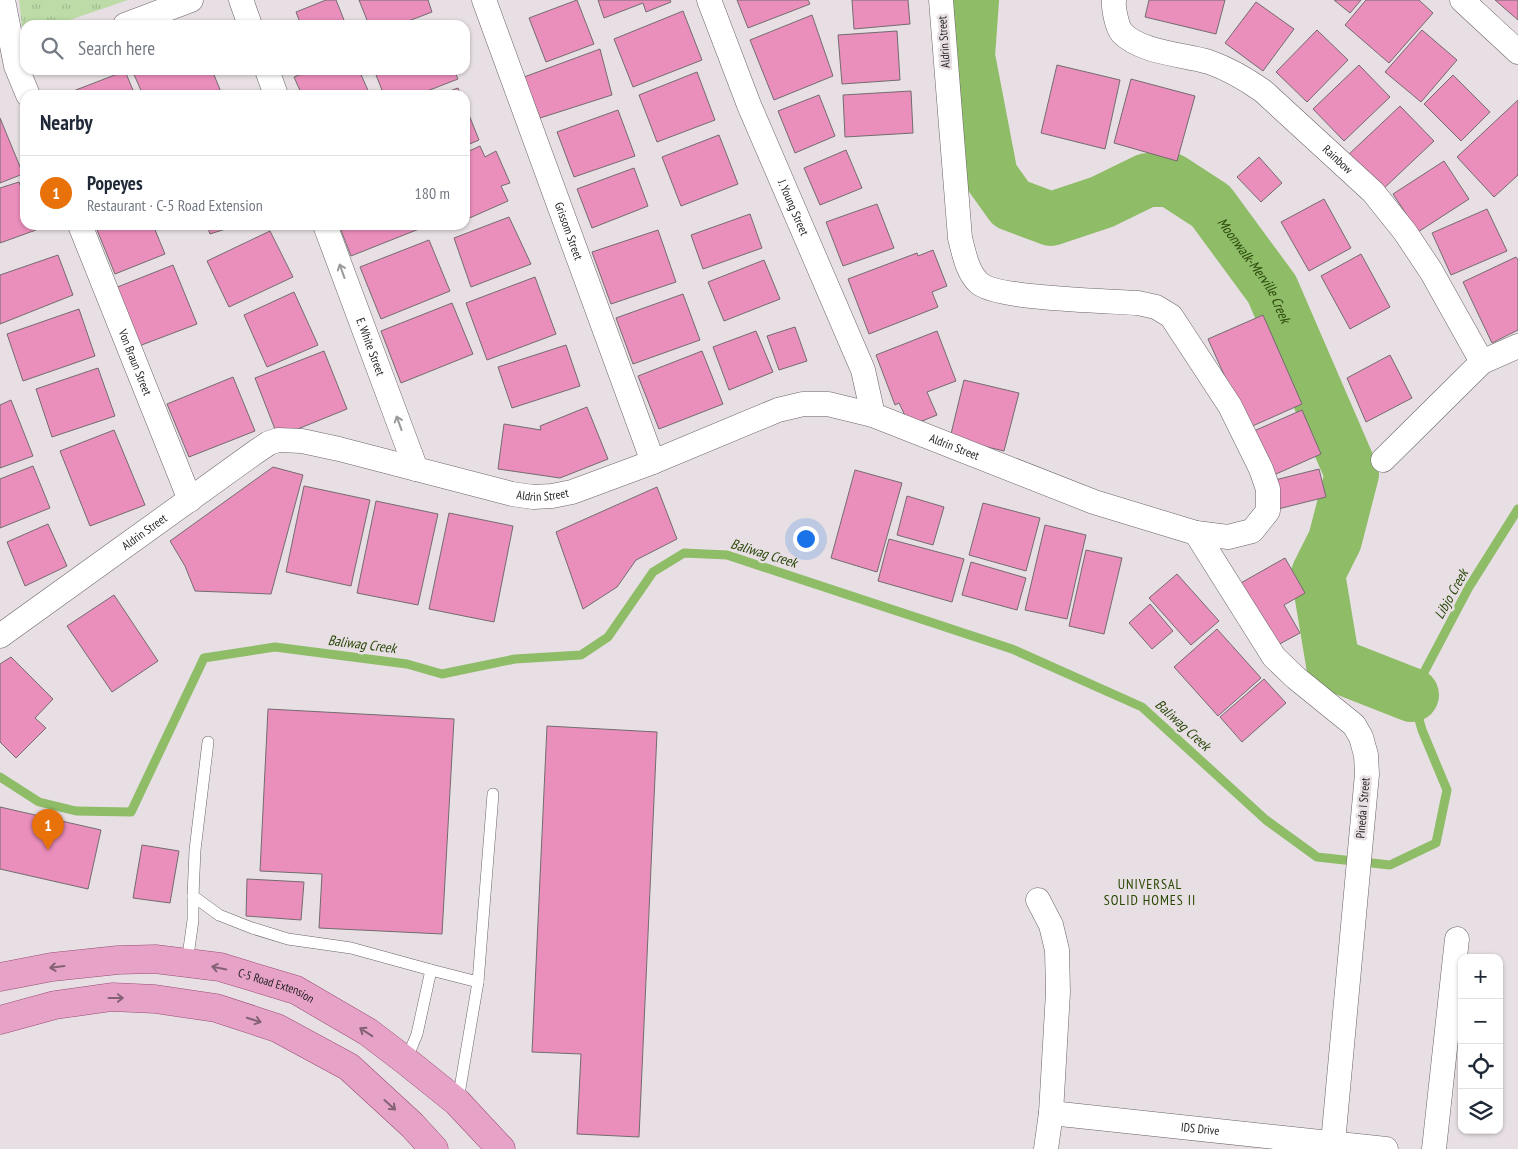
<!DOCTYPE html>
<html lang="en">
<head>
<meta charset="utf-8">
<style>
  :root { --surface:#fff; --page:#f2f2f3; --text:#1f2937; --muted:#747a83; --line:#e0e1e3; --accent:#db2777 }
  body { margin:0; font-family:"PT Sans Narrow",sans-serif; background:var(--page); color:var(--text) }
  .controls { position:absolute; right:15px; bottom:15px; display:grid; overflow:hidden; border-radius:10px; box-shadow:0 1px 4px #0004 }
  .controls button { width:45px; height:45px; display:grid; place-items:center; padding:0; border:0; border-bottom:1px solid var(--line); background:var(--surface); color:var(--text); font:25px sans-serif }
  .you { position:absolute; left:805px; top:538px; width:18px; height:18px; margin:-12px; border:4px solid #fff; border-radius:50%; background:#1a73e8; box-shadow:0 0 0 8px #1a73e833 }
  .badge { display:grid; place-items:center; width:32px; height:32px; border-radius:50%; background:var(--accent); color:#fff; font-size:16px; font-weight:700 }
  .pin { position:absolute; translate:-50% -41px; filter:drop-shadow(0 1px 2px #0008) }
  .pin::after { content:''; position:absolute; top:26px; width:18px; height:15px; background:inherit; clip-path:polygon(0 0,100% 0,50% 100%) }
  .list { margin:0; padding:0; list-style:none }
  h2 { display:flex; justify-content:space-between; align-items:center; height:65px; margin:0; padding:0 20px; font-size:21px }
  h2 small { font-size:16px; font-weight:400; color:var(--muted) }
  .list li { display:grid; grid-template-columns:32px 1fr auto; gap:15px; align-items:center; box-sizing:border-box; height:75px; padding:0 20px; border-top:1px solid var(--line) }
  .list b { display:block; font-size:19px; white-space:nowrap }
  .list p { margin:0; font-size:16px; white-space:nowrap; color:var(--muted) }
  .list em { font-size:16px; font-style:normal; color:var(--muted) }
  .icon { flex:none; width:28px; height:28px; fill:none; stroke:currentColor; stroke-width:2; stroke-linecap:round; stroke-linejoin:round }
  .map { position:relative; flex:none; width:1518px; height:1149px; overflow:hidden }
  .search { position:absolute; background:var(--surface); box-shadow:0 1px 4px #0004; left:20px; top:20px; width:450px; height:55px; display:flex; align-items:center; gap:12px; box-sizing:border-box; padding:0 18px; border-radius:15px; color:var(--muted); font-size:19px }
  .panel { position:absolute; background:var(--surface); box-shadow:0 1px 4px #0004; left:20px; top:90px; width:450px; height:140px; border-radius:15px }
  .map>svg:first-child { display:block }
  .grass { fill:url(#grass-tufts) }
  .lines { fill:none; stroke-linecap:round; stroke-linejoin:round }
  .stream { stroke:#8ebc67; stroke-width:9 }
  .river { stroke:#8ebc67; stroke-width:54 }
  .building { fill:#ea8ebc; stroke:#736c6f }
  .service-casing { stroke:#6b6467; stroke-width:12 }
  .minor-casing { stroke:#6b6467; stroke-width:25 }
  .primary-casing { stroke:#974d74; stroke-width:29 }
  .service { stroke:#fff; stroke-width:11 }
  .minor { stroke:#fff; stroke-width:24 }
  .primary { stroke:#e6a3c7; stroke-width:28 }
  .oneway { stroke:#9c9a9b }
  .oneway2 { stroke:#846174 }
  .labels { text-anchor:middle; stroke-width:5; stroke-linejoin:round; paint-order:stroke }
  .street-label { font-size:12px; fill:#221f20; stroke:#e7dfe3 }
  .water-label { font-size:14px; font-style:italic; fill:#2a470a; stroke:#e7dfe3 }
  .neighbourhood-label { font-size:14px; letter-spacing:1px; fill:#274701; stroke:#e7dfe3 }
</style>
</head>
<body>
<div class="map">
<svg width="1518" height="1149" viewBox="0 0 1518 1149">
  <defs>
    <pattern id="grass-tufts" width="24" height="20" patternUnits="userSpaceOnUse" patternTransform="scale(1.25)"><rect width="24" height="20" fill="#bcdba6"/><path d="M3 7l-1-3M5 7V3M7 7l1-3M15 17l-1-3M17 17v-4M19 17l1-3" fill="none" stroke="#a1bc8f"/></pattern>
  </defs>
  <rect width="100%" height="100%" fill="#e7dfe3"/>
  <path class="grass" d="M19 0H128L55 25H25V35L23 36Z"/>
  <g class="lines">
    <path class="stream" d="M0 777 39 802 76 811 131 812 204 658 275 647 407 664 442 674 515 659 581 655 608 637 653 572 684 553 727 555 1012 649 1142 707 1266 820 1317 857 1390 865 1436 843 1447 790 1422 730 1412 695 1469 587 1518 509"/>
    <path class="river" id="s1" d="M972 0 968 56 991 176 1011 204 1051 219 1102 202 1147 180H1171L1211 206 1272 289 1352 474 1335 540 1318 574 1333 664 1412 695"/>
  </g>
  <g class="building">
    <path d="M326 0H336L346 25H301L296 12Z"/>
    <path d="M359 0H428L432 12 398 25H369Z"/>
    <path d="M577 0 594 44 546 62 529 18Z"/>
    <path d="M598 0H670L671 2 646 12 643 3 604 18Z"/>
    <path d="M737 0H808L810 4 748 28Z"/>
    <path d="M852 0H908L910 24 854 29Z"/>
    <path d="M1149 0H1225L1216 34 1145 17Z"/>
    <path d="M1334 0H1361L1350 13Z"/>
    <path d="M1366 0H1419L1433 13 1389 63 1345 25Z"/>
    <path d="M1495 0H1518V20Z"/>
    <path d="M1256 2 1294 29 1263 71 1225 43Z"/>
    <path d="M683 11 702 60 633 87 614 39Z"/>
    <path d="M812 15 833 76 774 100 750 40Z"/>
    <path d="M1317 30 1348 60 1307 102 1276 72Z"/>
    <path d="M1422 30 1457 60 1421 102 1385 72Z"/>
    <path d="M897 31 900 80 842 84 838 35Z"/>
    <path d="M600 49 612 95 540 118 524 77Z"/>
    <path d="M1057 65 1120 80 1105 149 1041 133Z"/>
    <path d="M1359 65 1390 97 1344 141 1313 109Z"/>
    <path d="M132 70H212L221 92 214 95H143Z"/>
    <path d="M311 70H359L370 95H302L294 77Z"/>
    <path d="M374 70H454L458 79 417 95H384Z"/>
    <path d="M125 71 135 95H63Z"/>
    <path d="M697 72 715 120 657 142 639 95Z"/>
    <path d="M1453 75 1490 112 1461 141 1424 104Z"/>
    <path d="M1131 79 1195 96 1177 161 1114 143Z"/>
    <path d="M458 88 461 95H439Z"/>
    <path d="M911 91 913 133 845 137 843 95Z"/>
    <path d="M819 95 835 136 795 153 778 111Z"/>
    <path d="M1518 100V175L1494 197 1457 157Z"/>
    <path d="M465 105 479 140 465 146Z"/>
    <path d="M1400 106 1434 141 1381 191 1347 156Z"/>
    <path d="M618 110 635 156 574 177 557 132Z"/>
    <path d="M0 118 23 174 0 183Z"/>
    <path d="M719 135 738 184 681 206 662 157Z"/>
    <path d="M480 146 485 157 496 151 510 183 501 186 508 201 465 220V153Z"/>
    <path d="M846 150 862 188 820 205 804 168Z"/>
    <path d="M1259 157 1282 183 1261 202 1237 177Z"/>
    <path d="M1444 161 1469 199 1418 232 1393 194Z"/>
    <path d="M634 168 648 206 592 228 577 189Z"/>
    <path d="M19 182 25 199V225H34L36 230 0 243V188Z"/>
    <path d="M1324 199 1351 248 1309 271 1281 222Z"/>
    <path d="M877 204 894 248 843 266 826 222Z"/>
    <path d="M1487 209 1507 251 1451 275 1432 233Z"/>
    <path d="M750 214 762 248 703 269 691 235Z"/>
    <path d="M509 217 531 264 471 287 454 238Z"/>
    <path d="M95 225H153L165 254 115 274Z"/>
    <path d="M207 225H238L210 234Z"/>
    <path d="M339 225H423L424 227 351 256Z"/>
    <path d="M658 230 676 282 611 304 592 252Z"/>
    <path d="M270 231 293 277 229 307 207 261Z"/>
    <path d="M429 240 450 291 381 319 360 267Z"/>
    <path d="M933 250 947 286 932 292 938 307 869 334 848 279 917 253 918 256Z"/>
    <path d="M1361 254 1390 307 1350 329 1321 276Z"/>
    <path d="M58 255 73 295 0 324V275Z"/>
    <path d="M1516 257 1518 260V330L1492 343 1463 282Z"/>
    <path d="M764 260 780 299 724 321 708 282Z"/>
    <path d="M173 265 197 324 139 346 115 288Z"/>
    <path d="M535 277 556 334 487 360 466 303Z"/>
    <path d="M294 292 318 345 267 367 244 315Z"/>
    <path d="M683 294 700 340 633 364 616 318Z"/>
    <path d="M452 303 473 354 401 383 381 331Z"/>
    <path d="M79 309 95 356 23 381 7 334Z"/>
    <path d="M1263 315 1302 404 1248 428 1208 339Z"/>
    <path d="M795 327 807 361 779 370 767 336Z"/>
    <path d="M756 331 773 372 729 390 713 347Z"/>
    <path d="M937 331 956 381 927 392 937 415 910 426 899 403 895 405 876 355Z"/>
    <path d="M566 345 580 386 512 408 498 367Z"/>
    <path d="M324 351 347 409 278 437 255 378Z"/>
    <path d="M702 351 723 404 659 429 638 376Z"/>
    <path d="M1390 355 1412 398 1366 422 1347 378Z"/>
    <path d="M98 368 115 416 52 437 36 389Z"/>
    <path d="M233 377 255 431 189 457 167 404Z"/>
    <path d="M964 380 1019 393 1004 451 950 438Z"/>
    <path d="M11 400 33 456 0 468V405Z"/>
    <path d="M587 407 608 459 560 478 498 469 504 424 541 430 540 426Z"/>
    <path d="M1302 410 1321 454 1267 478 1247 434Z"/>
    <path d="M114 430 145 505 90 526 60 451Z"/>
    <path d="M33 466 50 508 0 528V479Z"/>
    <path d="M273 467 303 475 271 594 195 591 185 566 170 541Z"/>
    <path d="M1319 469 1326 497 1274 510 1267 482Z"/>
    <path d="M855 470 902 483 877 572 831 558Z"/>
    <path d="M304 486 370 500 351 586 286 572Z"/>
    <path d="M657 487 677 539 636 560 617 587 583 609 556 532Z"/>
    <path d="M907 496 944 507 933 545 897 535Z"/>
    <path d="M376 501 438 514 418 605 357 593Z"/>
    <path d="M983 503 1040 518 1026 571 969 555Z"/>
    <path d="M449 513 513 526 494 622 429 609Z"/>
    <path d="M48 524 67 566 25 586 7 542Z"/>
    <path d="M1045 525 1086 535 1067 619 1025 610Z"/>
    <path d="M889 539 964 559 952 602 878 581Z"/>
    <path d="M1086 550 1122 558 1104 634 1069 626Z"/>
    <path d="M1285 558 1305 593 1284 605 1300 633 1274 647 1239 584Z"/>
    <path d="M971 562 1026 578 1017 610 962 595Z"/>
    <path d="M1177 574 1219 621 1191 645 1149 598Z"/>
    <path d="M114 595 158 661 112 692 67 626Z"/>
    <path d="M1150 604 1173 631 1152 649 1129 623Z"/>
    <path d="M1217 629 1261 678 1218 716 1174 667Z"/>
    <path d="M11 657 53 699 35 718 46 728 16 758 0 742V664Z"/>
    <path d="M1264 679 1286 703 1242 742 1220 717Z"/>
    <path d="M268 709 454 719 442 934 319 928 322 874 260 871Z"/>
    <path d="M547 726 657 732 639 1137 577 1134 581 1054 532 1052Z"/>
    <path d="M0 807 101 830 88 889 0 869Z"/>
    <path d="M142 845 179 851 170 903 133 898Z"/>
    <path d="M247 879 304 882 301 920 246 916Z"/>
  </g>
  <g class="lines">
    <defs>
      <g id="service">
        <path d="M208 742 195 850 193 896 219 915 252 928 288 939 351 948 431 970"/>
        <path d="M187 963 193 920V896"/>
        <path d="M478 982 493 794"/>
        <path d="M406 1061 417 1034 431 970 478 982 458 1100"/>
      </g>
      <g id="minor">
        <path d="M3 0 16 66 28 95"/>
        <path d="M241 0 250 25"/>
        <path id="s2" d="M484 0 653 462"/>
        <path id="s3" d="M709 0 749 105 863 370 873 415"/>
        <path id="s4" d="M1114 0C1113 8 1117 27 1122 33 1142 53 1182 54 1209 62 1229 69 1246 79 1263 91L1373 192 1405 232 1431 271 1482 362"/>
        <path d="M1462 0 1518 52"/>
        <path d="M125 25 191 0"/>
        <path d="M267 70 276 95"/>
        <path id="s5" d="M80 225 190 500"/>
        <path id="s6" d="M325 225 416 469"/>
        <path d="M1383 460 1482 362 1518 346"/>
        <path d="M1196 533 1274 657 1296 678 1354 725 1361 737 1366 755 1367 774 1333 1143"/>
        <path id="s7" d="M0 636 257 451 269 443 278 440 302 441 339 449 512 494 533 497 552 496 572 492 653 462 778 410 803 404H828L873 415 1094 502 1196 533 1228 537 1252 531 1268 511V489L1261 469 1230 406 1171 316 1156 307 1138 303C1109 301 996 299 979 283 967 272 964 253 960 238L941 0"/>
        <path d="M1038 900 1051 925 1057 950 1058 992 1051 1113 1046 1149"/>
        <path id="s8" d="M1051 1113 1386 1149"/>
        <path d="M1434 1149 1457 939"/>
      </g>
      <g id="primary">
        <path id="s9" d="M0 977 52 967 118 960 155 959 220 967 296 990 368 1032 406 1061 457 1102 501 1149"/>
        <path d="M0 1020 55 1005 112 997 155 999 216 1008 277 1028 349 1067 412 1125 434 1149"/>
      </g>
    </defs>
    <use href="#service" class="service-casing"/>
    <use href="#minor" class="minor-casing"/>
    <use href="#primary" class="primary-casing"/>
    <use href="#service" class="service"/>
    <use href="#minor" class="minor"/>
    <use href="#primary" class="primary"/>
  </g>
  <defs><path id="oneway-shaft" d="M-6 0H5M1.5-3L5.5 0L1.5 3" fill="none" stroke-width="1.6" stroke-linecap="round" stroke-linejoin="round" transform="scale(1.25)"/></defs>
  <g class="oneway">
    <use href="#oneway-shaft" transform="translate(342 271) rotate(-110)"/>
    <use href="#oneway-shaft" transform="translate(399 423) rotate(-110)"/>
  </g>
  <g class="oneway2">
    <use href="#oneway-shaft" transform="translate(57 967) rotate(173)"/>
    <use href="#oneway-shaft" transform="translate(219 968) rotate(-169)"/>
    <use href="#oneway-shaft" transform="translate(116 998)"/>
    <use href="#oneway-shaft" transform="translate(254 1020) rotate(18)"/>
    <use href="#oneway-shaft" transform="translate(366 1032) rotate(-147)"/>
    <use href="#oneway-shaft" transform="translate(390 1105) rotate(42)"/>
  </g>
  <g class="labels">
    <g class="street-label">
      <text transform="translate(944 42) rotate(-94)" y="4">Aldrin Street</text>
      <text dy="4" stroke="none"><textPath href="#s4" startOffset="290">Rainbow</textPath></text>
      <text dy="4" stroke="none"><textPath href="#s3" startOffset="224">J. Young Street</textPath></text>
      <text dy="4" stroke="none"><textPath href="#s2" startOffset="246">Grissom Street</textPath></text>
      <text dy="4" stroke="none"><textPath href="#s6" startOffset="130">E. White Street</textPath></text>
      <text dy="4" stroke="none"><textPath href="#s5" startOffset="148">Von Braun Street</textPath></text>
      <text dy="4" stroke="none"><textPath href="#s7" startOffset="1048">Aldrin Street</textPath></text>
      <text dy="4" stroke="none"><textPath href="#s7" startOffset="612">Aldrin Street</textPath></text>
      <text dy="4" stroke="none"><textPath href="#s7" startOffset="178">Aldrin Street</textPath></text>
      <text transform="translate(1363 808) rotate(-85)" y="4">Pineda I Street</text>
      <text dy="4" stroke="none"><textPath href="#s9" startOffset="281">C-5 Road Extension</textPath></text>
      <text dy="4" stroke="none"><textPath href="#s8" startOffset="150">IDS Drive</textPath></text>
    </g>
    <g class="water-label">
      <text dy="5" stroke="none"><textPath href="#s1" startOffset="509">Moonwalk-Merville Creek</textPath></text>
      <text transform="translate(764 553) rotate(17)" y="5">Baliwag Creek</text>
      <text transform="translate(1451 594) rotate(-61)" y="5">Libjo Creek</text>
      <text transform="translate(362 644) rotate(7)" y="5">Baliwag Creek</text>
      <text transform="translate(1183 725) rotate(42)" y="5">Baliwag Creek</text>
    </g>
    <g class="neighbourhood-label">
      <text x="1150" y="889">UNIVERSAL<tspan x="1150" dy="16">SOLID HOMES II</tspan></text>
    </g>
  </g>
</svg>
<div class="controls">
<button>+</button>
<button>−</button>
<button><svg class="icon" aria-label="locate" viewBox="0 0 24 24"><circle cx="12" cy="12" r="6"/><path d="M12 2v4M12 18v4M2 12h4M18 12h4"/></svg></button>
<button><svg class="icon" aria-label="layers" viewBox="0 0 24 24"><path d="M12 4l9 5-9 5-9-5zM3 14l9 5 9-5"/></svg></button>
</div>
<div class="you"></div>
<div class="pin badge" style="left:48px;top:850px;background:#e8710a">1</div>
<div class="search"><svg class="icon" aria-label="search" viewBox="0 0 24 24"><circle cx="10" cy="10" r="6"/><path d="M15 15l6 6"/></svg>Search here</div>
<section class="panel">
<h2>Nearby<small></small></h2>
<ul class="list">
<li><span class="badge" style="background:#e8710a">1</span><div><b>Popeyes</b><p>Restaurant · C-5 Road Extension</p></div><em>180 m</em></li>
</ul>
</section>
</div>
</body>
</html>
